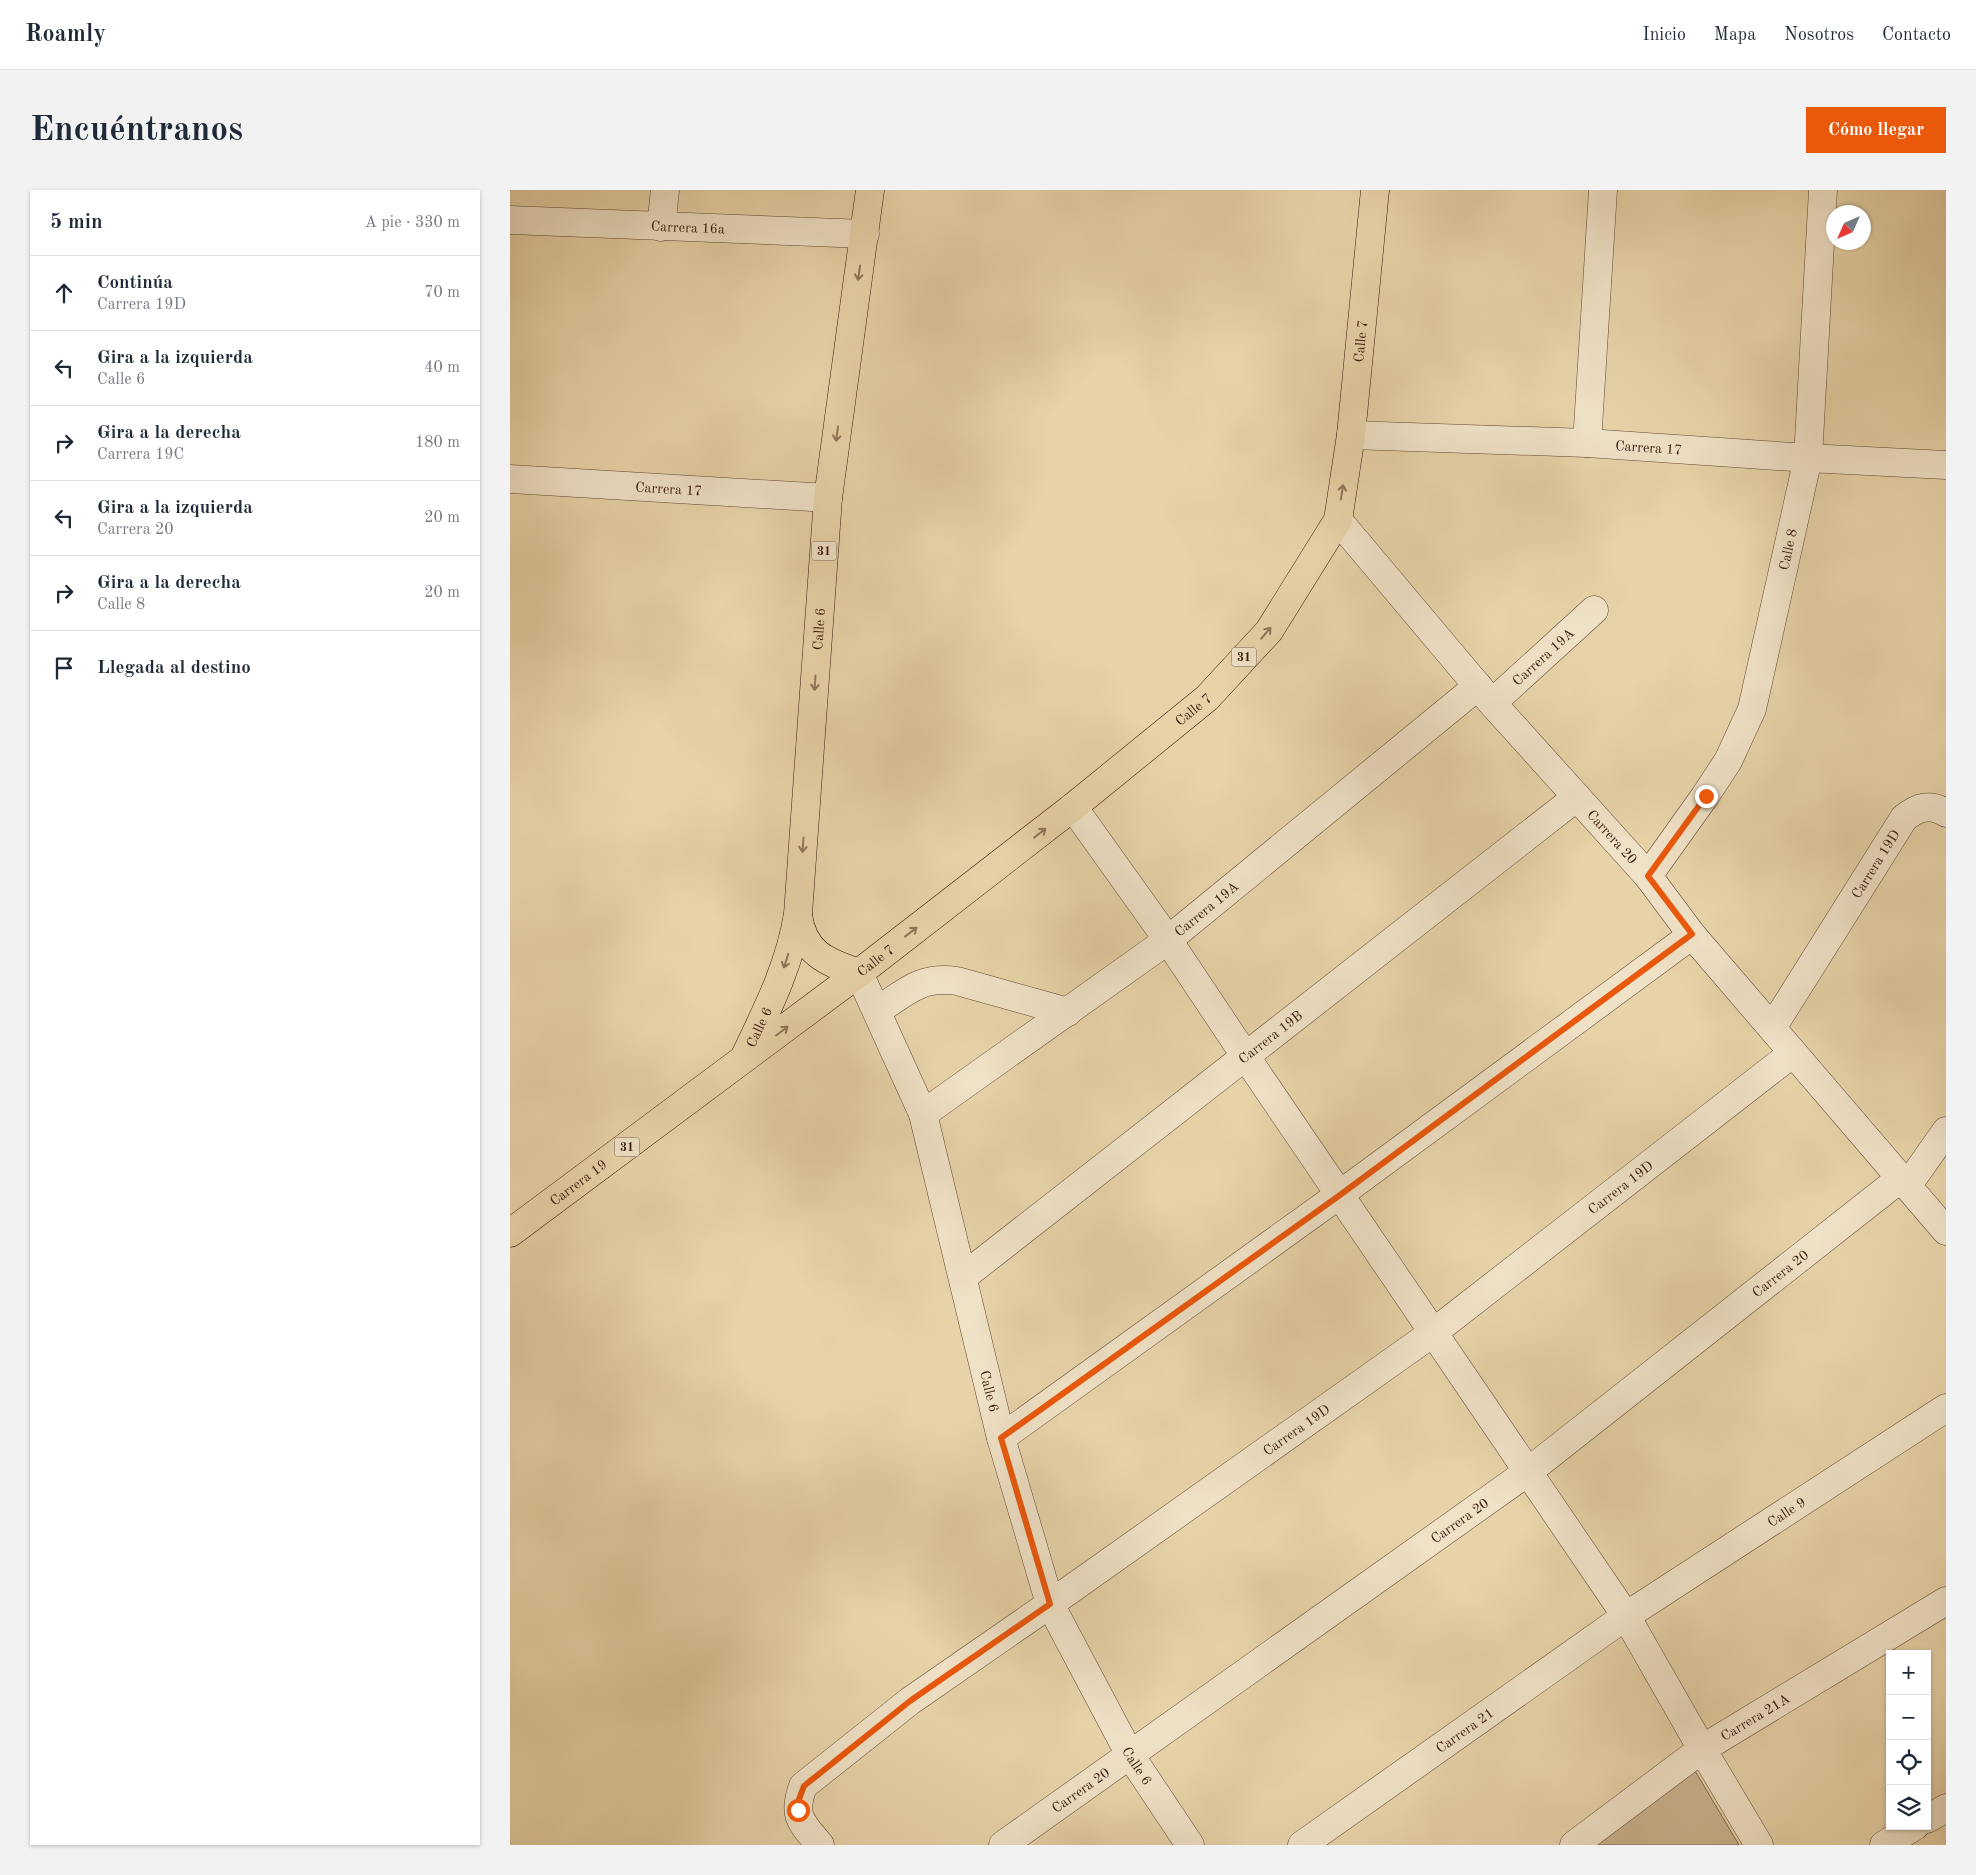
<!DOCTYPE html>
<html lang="es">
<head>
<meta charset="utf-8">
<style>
  :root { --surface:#fff; --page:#f2f2f3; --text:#1f2937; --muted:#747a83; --line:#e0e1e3; --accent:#ea580c }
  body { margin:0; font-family:"Old Standard TT",serif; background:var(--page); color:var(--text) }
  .controls { position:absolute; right:15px; bottom:15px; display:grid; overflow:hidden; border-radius:0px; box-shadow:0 1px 4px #0004 }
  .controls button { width:45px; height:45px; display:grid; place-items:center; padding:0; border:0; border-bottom:1px solid var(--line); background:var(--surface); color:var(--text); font:25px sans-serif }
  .compass { position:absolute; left:1316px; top:15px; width:45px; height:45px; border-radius:50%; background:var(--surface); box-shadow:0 1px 4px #0004; rotate:225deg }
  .stop { position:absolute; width:15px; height:15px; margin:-11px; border:4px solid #ea580c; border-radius:50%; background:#fff }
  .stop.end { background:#ea580c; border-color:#fff; box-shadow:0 1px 5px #0008 }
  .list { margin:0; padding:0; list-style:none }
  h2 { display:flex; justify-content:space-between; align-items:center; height:65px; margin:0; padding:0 20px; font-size:21px }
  h2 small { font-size:16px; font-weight:400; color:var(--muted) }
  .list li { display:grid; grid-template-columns:32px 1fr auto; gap:15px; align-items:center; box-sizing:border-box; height:75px; padding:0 20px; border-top:1px solid var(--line) }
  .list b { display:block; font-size:19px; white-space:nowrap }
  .list p { margin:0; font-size:16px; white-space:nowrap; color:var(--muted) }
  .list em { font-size:16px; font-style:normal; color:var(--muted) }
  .icon { flex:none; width:28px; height:28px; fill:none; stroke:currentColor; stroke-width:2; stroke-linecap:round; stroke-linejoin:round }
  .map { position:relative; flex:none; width:1436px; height:1655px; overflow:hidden; border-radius:0px }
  header { display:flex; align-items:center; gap:30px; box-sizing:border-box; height:70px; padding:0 25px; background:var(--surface); border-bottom:1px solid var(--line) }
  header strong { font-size:24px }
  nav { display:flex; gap:28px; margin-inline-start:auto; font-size:18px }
  .intro { display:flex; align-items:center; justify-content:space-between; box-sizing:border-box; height:120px; padding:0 30px }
  h1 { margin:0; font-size:35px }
  .button { padding:12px 22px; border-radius:0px; background:var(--accent); color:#fff; font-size:18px; font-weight:700 }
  main { display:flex; gap:30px; padding:0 30px }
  aside { flex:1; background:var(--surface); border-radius:0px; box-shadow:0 1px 4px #0004 }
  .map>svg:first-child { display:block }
  .green { fill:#cab38e; stroke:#80664e }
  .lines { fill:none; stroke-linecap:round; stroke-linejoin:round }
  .minor-casing { stroke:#634734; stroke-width:29 }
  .primary-casing { stroke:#37180d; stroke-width:29 }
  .minor { stroke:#f0e2c7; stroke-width:28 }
  .primary { stroke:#e8d3a9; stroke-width:28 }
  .oneway { stroke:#90765b }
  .route { stroke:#ea580c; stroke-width:6 }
  .labels { text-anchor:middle; stroke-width:4; stroke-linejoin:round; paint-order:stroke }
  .shield { fill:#f0e2c7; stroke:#6e5545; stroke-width:1 }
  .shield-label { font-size:12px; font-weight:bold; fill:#37180d }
  .street-label { font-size:14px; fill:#37180d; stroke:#f0e2c7 }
</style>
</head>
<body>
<header>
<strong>Roamly</strong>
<nav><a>Inicio</a><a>Mapa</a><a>Nosotros</a><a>Contacto</a></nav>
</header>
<div class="intro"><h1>Encuéntranos</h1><a class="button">Cómo llegar</a></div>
<main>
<aside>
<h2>5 min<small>A pie · 330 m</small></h2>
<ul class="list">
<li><svg class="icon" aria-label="ahead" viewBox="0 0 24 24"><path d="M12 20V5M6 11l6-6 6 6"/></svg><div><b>Continúa</b><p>Carrera 19D</p></div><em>70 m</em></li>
<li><svg class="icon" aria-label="left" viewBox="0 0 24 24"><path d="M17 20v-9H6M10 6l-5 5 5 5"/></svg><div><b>Gira a la izquierda</b><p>Calle 6</p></div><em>40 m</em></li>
<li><svg class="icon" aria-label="right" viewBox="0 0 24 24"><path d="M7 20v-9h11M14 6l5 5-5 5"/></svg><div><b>Gira a la derecha</b><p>Carrera 19C</p></div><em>180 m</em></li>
<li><svg class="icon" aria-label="left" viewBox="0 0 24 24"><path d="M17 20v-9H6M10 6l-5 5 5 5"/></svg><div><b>Gira a la izquierda</b><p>Carrera 20</p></div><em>20 m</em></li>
<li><svg class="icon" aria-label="right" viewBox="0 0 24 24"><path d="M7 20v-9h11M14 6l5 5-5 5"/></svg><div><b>Gira a la derecha</b><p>Calle 8</p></div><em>20 m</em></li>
<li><svg class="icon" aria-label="arrive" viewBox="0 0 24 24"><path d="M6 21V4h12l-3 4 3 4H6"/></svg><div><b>Llegada al destino</b></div></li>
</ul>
</aside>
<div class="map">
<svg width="1436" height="1655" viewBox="0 0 1436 1655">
  <rect width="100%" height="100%" fill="#e8d3a9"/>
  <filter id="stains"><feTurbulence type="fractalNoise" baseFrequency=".004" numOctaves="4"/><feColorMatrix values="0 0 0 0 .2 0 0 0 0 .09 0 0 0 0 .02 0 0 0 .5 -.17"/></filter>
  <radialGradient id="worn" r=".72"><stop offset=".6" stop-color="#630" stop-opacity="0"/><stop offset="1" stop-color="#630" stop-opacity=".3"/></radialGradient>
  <path class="green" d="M1181 1574 1229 1655H1078Z"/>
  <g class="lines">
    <defs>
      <g id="minor">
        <path id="s1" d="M0 30 355 44"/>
        <path d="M151 37 155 0"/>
        <path id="s2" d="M841 245 1077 253 1298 268 1436 275"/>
        <path d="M1077 253 1093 0"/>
        <path id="s3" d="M0 289 318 308"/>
        <path id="s4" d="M828 330 982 513 1138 686 1182 745 1436 1041"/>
        <path id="s5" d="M982 513 1084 420"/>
        <path d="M563 617 658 750 736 867 1116 1426 1192 1559 1249 1655"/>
        <path id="s6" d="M1138 686 1195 606 1218 571 1242 519 1298 268 1313 0"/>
        <path id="s7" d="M349 783 413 924 491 1248 540 1414 620 1565 680 1655"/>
        <path d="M367 821C396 802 410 786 447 791L558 822"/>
        <path id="s8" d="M1262 838 1394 628C1408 617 1420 613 1436 623"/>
        <path id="s9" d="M413 924 658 750 968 496"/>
        <path d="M1398 995 1436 941"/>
        <path id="s10" d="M453 1087 1067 607"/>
        <path d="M491 1248 829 1005 1182 745"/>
        <path d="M1417 1629 1436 1618"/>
        <path id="s11" d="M310 1655C291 1632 282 1626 293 1596L400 1511 540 1414 924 1142 1283 863"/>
        <path id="s12" d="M493 1655 1019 1281 1391 988"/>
        <path id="s13" d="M792 1655 1116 1426 1436 1218"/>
        <path id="s14" d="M1064 1655 1192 1559 1436 1411"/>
        <path d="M1374 1655 1405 1636"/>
      </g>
      <g id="primary">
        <path d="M288 725C293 763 316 772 349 783"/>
        <path id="s15" d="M235 866C257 820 280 775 288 724L318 308 360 0"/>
        <path id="s16" d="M0 1043 349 783 563 617 697 508 759 441 828 330 841 245 865 0"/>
      </g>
    </defs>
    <use href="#minor" class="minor-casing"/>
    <use href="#primary" class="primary-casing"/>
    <use href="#minor" class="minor"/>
    <use href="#primary" class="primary"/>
  </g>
  <defs><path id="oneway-shaft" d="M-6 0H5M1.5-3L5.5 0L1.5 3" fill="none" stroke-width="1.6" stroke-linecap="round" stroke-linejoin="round" transform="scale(1.25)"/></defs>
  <g class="oneway">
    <use href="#oneway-shaft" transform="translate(349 83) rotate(98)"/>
    <use href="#oneway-shaft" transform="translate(327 244) rotate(98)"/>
    <use href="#oneway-shaft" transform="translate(832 302) rotate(-81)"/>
    <use href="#oneway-shaft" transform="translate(756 443) rotate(-50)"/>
    <use href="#oneway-shaft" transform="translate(305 493) rotate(94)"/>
    <use href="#oneway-shaft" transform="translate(530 643) rotate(-38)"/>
    <use href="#oneway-shaft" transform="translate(293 655) rotate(94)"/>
    <use href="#oneway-shaft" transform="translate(401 742) rotate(-38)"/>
    <use href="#oneway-shaft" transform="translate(276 771) rotate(108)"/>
    <use href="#oneway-shaft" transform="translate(272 841) rotate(-37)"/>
  </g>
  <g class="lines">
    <path class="route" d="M288 1620V1612L294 1596 400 1511 540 1414 491 1248 830 1005 1182 744 1138 686 1196 606"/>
  </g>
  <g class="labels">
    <g class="shield">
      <rect x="301.5" y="351.5" width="25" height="19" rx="4"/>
      <rect x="721.5" y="457.5" width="25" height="19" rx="4"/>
      <rect x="104.5" y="947.5" width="25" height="19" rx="4"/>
    </g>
    <g class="shield-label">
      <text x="314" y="365">31</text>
      <text x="734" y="471">31</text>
      <text x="117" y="961">31</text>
    </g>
    <g class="street-label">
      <text dy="5" stroke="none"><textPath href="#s1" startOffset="178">Carrera 16a</textPath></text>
      <text dy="5" stroke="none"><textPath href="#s16" startOffset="1281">Calle 7</textPath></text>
      <text dy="5" stroke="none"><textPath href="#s2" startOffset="298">Carrera 17</textPath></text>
      <text dy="5" stroke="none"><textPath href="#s3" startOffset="159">Carrera 17</textPath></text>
      <text dy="5" stroke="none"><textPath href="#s6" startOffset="361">Calle 8</textPath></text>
      <text dy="5" stroke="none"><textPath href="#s15" startOffset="438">Calle 6</textPath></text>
      <text dy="5" stroke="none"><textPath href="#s5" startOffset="69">Carrera 19A</textPath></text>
      <text dy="5" stroke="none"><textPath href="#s16" startOffset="861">Calle 7</textPath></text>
      <text dy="5" stroke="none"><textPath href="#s4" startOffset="419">Carrera 20</textPath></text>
      <text dy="5" stroke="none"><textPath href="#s8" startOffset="194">Carrera 19D</textPath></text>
      <text dy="5" stroke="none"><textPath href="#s9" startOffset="350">Carrera 19A</textPath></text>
      <text dy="5" stroke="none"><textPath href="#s16" startOffset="456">Calle 7</textPath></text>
      <text dy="5" stroke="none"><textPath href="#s15" startOffset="32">Calle 6</textPath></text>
      <text dy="5" stroke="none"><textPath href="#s10" startOffset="390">Carrera 19B</textPath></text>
      <text dy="5" stroke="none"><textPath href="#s16" startOffset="85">Carrera 19</textPath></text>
      <text dy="5" stroke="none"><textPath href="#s11" startOffset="1080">Carrera 19D</textPath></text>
      <text dy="5" stroke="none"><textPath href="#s12" startOffset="965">Carrera 20</textPath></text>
      <text dy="5" stroke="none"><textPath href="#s7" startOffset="440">Calle 6</textPath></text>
      <text dy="5" stroke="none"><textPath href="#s11" startOffset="675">Carrera 19D</textPath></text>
      <text dy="5" stroke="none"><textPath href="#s13" startOffset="588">Calle 9</textPath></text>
      <text dy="5" stroke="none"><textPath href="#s12" startOffset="560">Carrera 20</textPath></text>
      <text dy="5" stroke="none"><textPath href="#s14" startOffset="222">Carrera 21A</textPath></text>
      <text dy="5" stroke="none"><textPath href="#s13" startOffset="199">Carrera 21</textPath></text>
      <text dy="5" stroke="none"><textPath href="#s7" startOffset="845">Calle 6</textPath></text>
      <text dy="5" stroke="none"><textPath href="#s12" startOffset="95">Carrera 20</textPath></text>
    </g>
  </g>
  <rect width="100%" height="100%" filter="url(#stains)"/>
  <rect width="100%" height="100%" fill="url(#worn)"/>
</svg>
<div class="controls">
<button>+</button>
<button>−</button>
<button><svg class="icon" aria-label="locate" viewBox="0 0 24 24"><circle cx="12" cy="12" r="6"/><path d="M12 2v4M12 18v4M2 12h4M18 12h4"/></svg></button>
<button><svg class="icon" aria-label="layers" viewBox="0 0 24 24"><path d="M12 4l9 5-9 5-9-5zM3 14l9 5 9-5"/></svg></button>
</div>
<svg class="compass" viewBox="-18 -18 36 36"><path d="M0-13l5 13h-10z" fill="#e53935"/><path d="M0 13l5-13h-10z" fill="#747a83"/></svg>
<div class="stop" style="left:288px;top:1620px"></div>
<div class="stop end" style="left:1196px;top:606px"></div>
</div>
</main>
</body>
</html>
